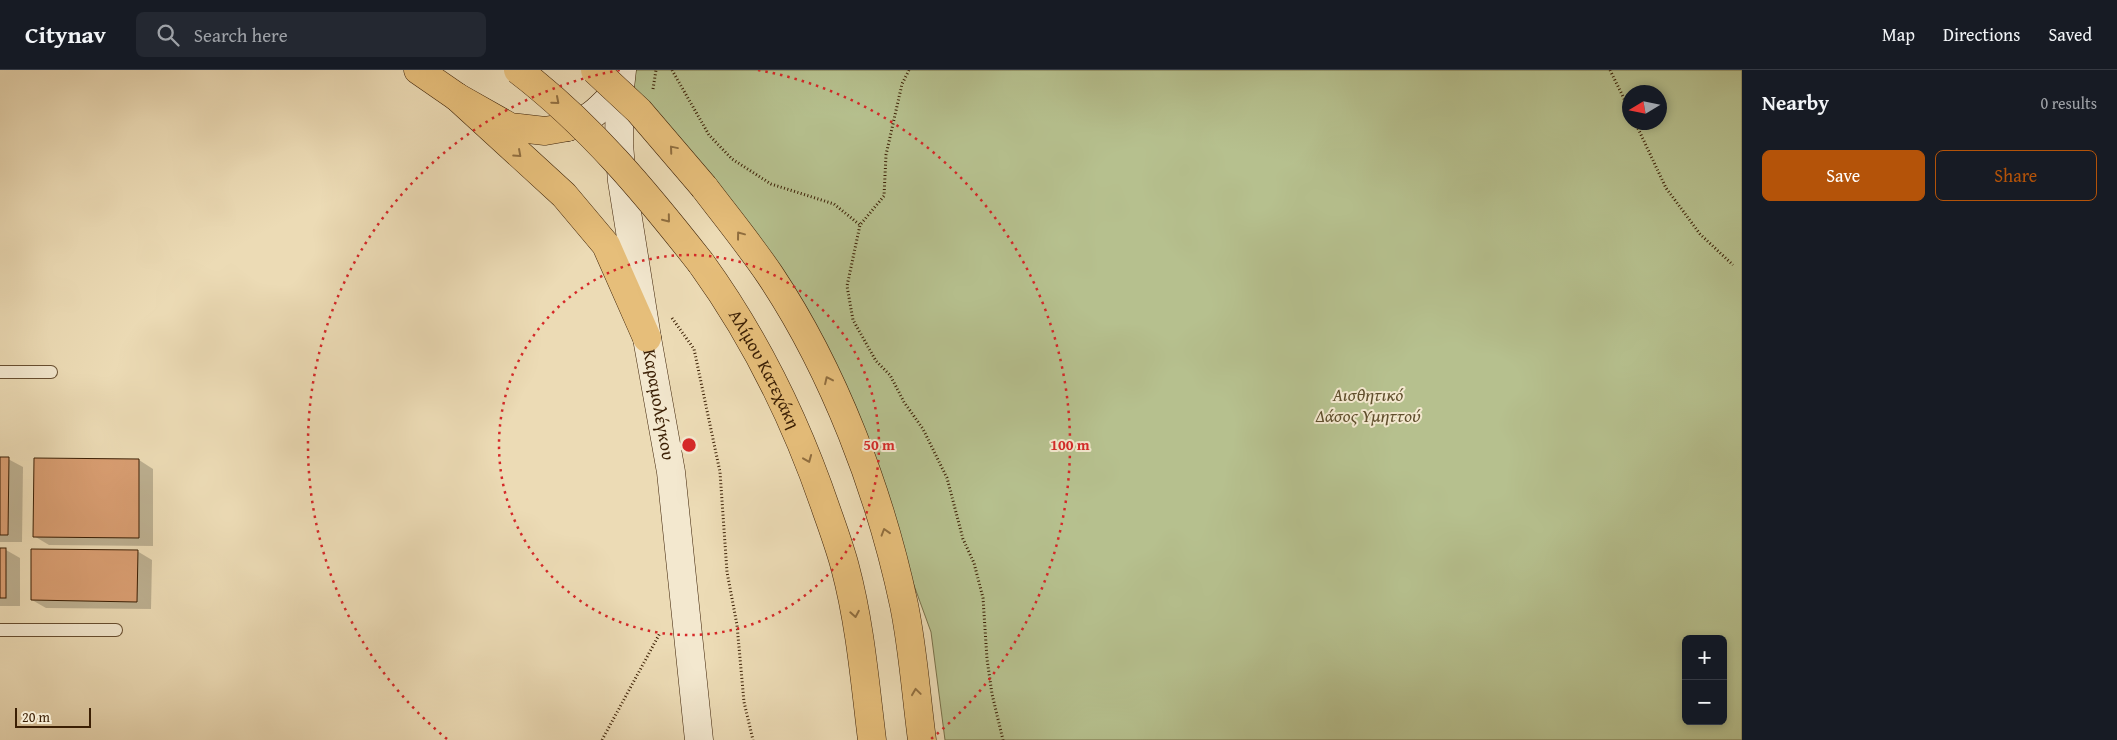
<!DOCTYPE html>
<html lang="en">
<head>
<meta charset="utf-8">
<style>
  :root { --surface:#171b24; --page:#242831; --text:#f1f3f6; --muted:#9ea1a6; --line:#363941; --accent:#b45309 }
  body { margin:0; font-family:"Gentium Book Plus",serif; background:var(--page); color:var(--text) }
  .controls { position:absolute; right:15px; bottom:15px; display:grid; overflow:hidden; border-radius:8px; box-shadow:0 2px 8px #0003 }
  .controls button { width:45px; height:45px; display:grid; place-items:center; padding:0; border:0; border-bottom:1px solid var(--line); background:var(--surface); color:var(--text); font:25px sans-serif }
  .compass { position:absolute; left:1622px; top:15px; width:45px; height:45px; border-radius:50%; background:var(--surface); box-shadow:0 2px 8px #0003; rotate:260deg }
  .scale { position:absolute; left:15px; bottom:12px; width:76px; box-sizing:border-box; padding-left:5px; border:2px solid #3b1f04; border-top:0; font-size:14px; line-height:18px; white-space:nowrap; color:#3b1f04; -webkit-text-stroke:4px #f3e8cf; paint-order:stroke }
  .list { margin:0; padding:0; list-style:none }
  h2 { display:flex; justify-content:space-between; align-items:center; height:65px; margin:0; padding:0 20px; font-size:21px }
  h2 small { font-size:16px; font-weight:400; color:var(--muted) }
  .actions { display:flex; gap:10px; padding:15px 20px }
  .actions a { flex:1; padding:11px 0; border:1px solid var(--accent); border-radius:8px; text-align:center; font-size:18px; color:var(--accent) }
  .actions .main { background:var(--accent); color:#fff }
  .icon { flex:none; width:28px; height:28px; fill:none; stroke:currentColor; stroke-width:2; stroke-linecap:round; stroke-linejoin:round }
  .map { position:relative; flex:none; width:1742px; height:670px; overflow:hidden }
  header { display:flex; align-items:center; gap:30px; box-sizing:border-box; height:70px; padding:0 25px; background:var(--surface); border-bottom:1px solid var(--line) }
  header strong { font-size:24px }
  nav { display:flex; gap:28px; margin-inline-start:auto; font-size:18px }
  .search { width:350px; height:45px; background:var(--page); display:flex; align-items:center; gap:12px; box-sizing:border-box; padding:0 18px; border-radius:8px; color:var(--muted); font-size:19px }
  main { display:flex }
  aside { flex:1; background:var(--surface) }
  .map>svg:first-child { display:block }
  .green { fill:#b6c08e; stroke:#787049; fill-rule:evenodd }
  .shadow { fill:#0003 }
  .building { fill:#d99e72; stroke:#3b1f04 }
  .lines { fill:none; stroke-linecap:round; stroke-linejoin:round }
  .lane-casing { stroke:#674e30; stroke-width:14 }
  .secondary-casing { stroke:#3b1f04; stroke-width:29 }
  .primary-casing { stroke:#3b1f04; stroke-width:29 }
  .path { stroke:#3b1f04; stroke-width:3; stroke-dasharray:1 2.5; stroke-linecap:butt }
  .lane { stroke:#f3e8cf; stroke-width:12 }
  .secondary { stroke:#f3e8cf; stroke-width:28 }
  .primary { stroke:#e6be7a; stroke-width:28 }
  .primary-bridge-casing { stroke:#3b1f04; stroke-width:29; stroke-linecap:butt }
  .primary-bridge { stroke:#e6be7a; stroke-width:28 }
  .oneway { stroke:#906e3f }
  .ring { fill:none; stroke:#d62828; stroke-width:2.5; stroke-dasharray:2.5 5 }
  .labels { text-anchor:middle; stroke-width:4; stroke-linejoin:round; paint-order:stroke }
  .street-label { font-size:18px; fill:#3b1f04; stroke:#f3e8cf }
  .park-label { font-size:18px; font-style:italic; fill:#604f2d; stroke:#f3e8cf }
  .centre { fill:#d62828; stroke:#f3e8cf; stroke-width:2.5 }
  .ring-label { font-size:15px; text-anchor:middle; font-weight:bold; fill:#d62828; stroke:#f3e8cf; stroke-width:4; stroke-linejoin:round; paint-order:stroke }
</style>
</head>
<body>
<header>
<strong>Citynav</strong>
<div class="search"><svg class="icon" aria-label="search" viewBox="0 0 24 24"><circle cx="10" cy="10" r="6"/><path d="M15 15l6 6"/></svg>Search here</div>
<nav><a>Map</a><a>Directions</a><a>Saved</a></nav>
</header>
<main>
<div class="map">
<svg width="1742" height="670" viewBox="0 0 1742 670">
  <rect width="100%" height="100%" fill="#ecdbb5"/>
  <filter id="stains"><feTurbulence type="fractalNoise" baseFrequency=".004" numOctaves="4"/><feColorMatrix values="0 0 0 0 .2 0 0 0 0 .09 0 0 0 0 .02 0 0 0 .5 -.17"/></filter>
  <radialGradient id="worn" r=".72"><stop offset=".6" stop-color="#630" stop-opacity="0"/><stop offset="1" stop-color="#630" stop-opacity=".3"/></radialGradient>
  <path class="green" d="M630 0H1742V670H945L931 562 841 315 628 18ZM1630 22H1660V52H1630ZM1686 569H1723V651H1686Z"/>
  <g class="shadow">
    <path d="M0 389H8L23 397 22 472H0Z"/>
    <path d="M139 390 153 399V476L49 475 34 466Z"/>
    <path d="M0 480H6L20 488V536H0Z"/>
    <path d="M137 481 152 490 151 539 46 538 32 530Z"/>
  </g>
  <g class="building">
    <path d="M0 387H9L8 465H0Z"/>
    <path d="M34 388 139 389V468L33 467Z"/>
    <rect x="0" y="478" width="6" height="50"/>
    <path d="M31 479 138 480 137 532 31 530Z"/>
  </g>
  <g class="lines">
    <defs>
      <g id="lane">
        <path d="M0 302H51"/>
        <path d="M0 560H116"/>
      </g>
      <g id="secondary">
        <path id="s1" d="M622 0 620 18 619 74 622 111 647 268 671 402 699 670"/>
        <path d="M568 57C593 49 602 36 620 18"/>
      </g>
      <g id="primary">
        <path d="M418 0 457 27 510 57 545 61 568 57"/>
        <path d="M457 27 564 125 606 175 647 268"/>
        <path d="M704 117C726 146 749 174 770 205 834 301 880 422 904 535 913 579 916 625 922 670"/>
        <path id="s2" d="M701 193C756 269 796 351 826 439 833 459 840 478 845 497 860 553 865 613 872 670"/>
      </g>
    </defs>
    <use href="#lane" class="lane-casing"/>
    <use href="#secondary" class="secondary-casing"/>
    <use href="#primary" class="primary-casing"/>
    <g class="path">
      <path d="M672 0 709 65 732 89 771 114 834 134 860 155"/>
      <path d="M909 0 902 14 886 85 884 126 860 155 847 216 853 250 876 291 890 305 904 332 923 359 947 408 963 469 974 493 983 528 987 589 992 624 1003 670"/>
      <path d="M1610 0 1630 41"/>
      <path d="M653 19 656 0"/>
      <path d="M1635 52 1666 118 1700 164 1733 195"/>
      <path d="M672 248 694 279 720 402 727 502 737 555 744 632 753 670"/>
      <path d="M602 670 660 563"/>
    </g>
    <use href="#lane" class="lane"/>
    <use href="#secondary" class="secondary"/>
    <use href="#primary" class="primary"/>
    <defs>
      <g id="primary-bridge">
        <path d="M518 0C590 55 646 123 701 193"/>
        <path d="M595 0 639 41 704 117"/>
      </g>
    </defs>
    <use href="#primary-bridge" class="primary-bridge-casing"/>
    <use href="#primary-bridge" class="primary-bridge"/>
  </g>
  <defs><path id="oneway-chevron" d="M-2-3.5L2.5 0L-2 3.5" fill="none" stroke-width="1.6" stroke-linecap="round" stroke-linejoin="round" transform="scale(1.25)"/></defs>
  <g class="oneway">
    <use href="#oneway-chevron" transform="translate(556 31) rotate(41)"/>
    <use href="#oneway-chevron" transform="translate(673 79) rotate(-130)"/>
    <use href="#oneway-chevron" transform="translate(518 84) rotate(42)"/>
    <use href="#oneway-chevron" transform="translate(667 149) rotate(51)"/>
    <use href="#oneway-chevron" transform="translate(740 165) rotate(-127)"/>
    <use href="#oneway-chevron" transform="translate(828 310) rotate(-115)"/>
    <use href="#oneway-chevron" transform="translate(808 389) rotate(68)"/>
    <use href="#oneway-chevron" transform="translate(885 462) rotate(-107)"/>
    <use href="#oneway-chevron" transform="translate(855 544) rotate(80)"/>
    <use href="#oneway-chevron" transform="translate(916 622) rotate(-98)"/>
  </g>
  <g class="ring">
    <circle cx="689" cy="375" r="190"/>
    <path d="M447 669A381 381 0 0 1 620 0M758 0A381 381 0 0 1 931 669"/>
  </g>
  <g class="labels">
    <g class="street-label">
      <text dy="6" stroke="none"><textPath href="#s2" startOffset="124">Αλίμου Κατεχάκη</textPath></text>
      <text dy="6" stroke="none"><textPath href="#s1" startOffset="338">Καραμολέγκου</textPath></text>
    </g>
    <g class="park-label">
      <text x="1368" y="331">Αισθητικό<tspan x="1368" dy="21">Δάσος Υμηττού</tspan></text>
    </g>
  </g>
  <circle cx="689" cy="375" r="8" class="centre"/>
  <g class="ring-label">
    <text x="879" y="380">50 m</text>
    <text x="1070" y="380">100 m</text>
  </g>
  <rect width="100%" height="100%" filter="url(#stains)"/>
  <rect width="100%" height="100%" fill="url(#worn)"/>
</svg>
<div class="controls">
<button>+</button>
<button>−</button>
</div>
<svg class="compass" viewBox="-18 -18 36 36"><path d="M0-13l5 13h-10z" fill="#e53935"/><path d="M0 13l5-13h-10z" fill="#9ea1a6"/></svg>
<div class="scale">20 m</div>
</div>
<aside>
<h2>Nearby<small>0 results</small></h2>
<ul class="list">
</ul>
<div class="actions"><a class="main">Save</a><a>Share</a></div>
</aside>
</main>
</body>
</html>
